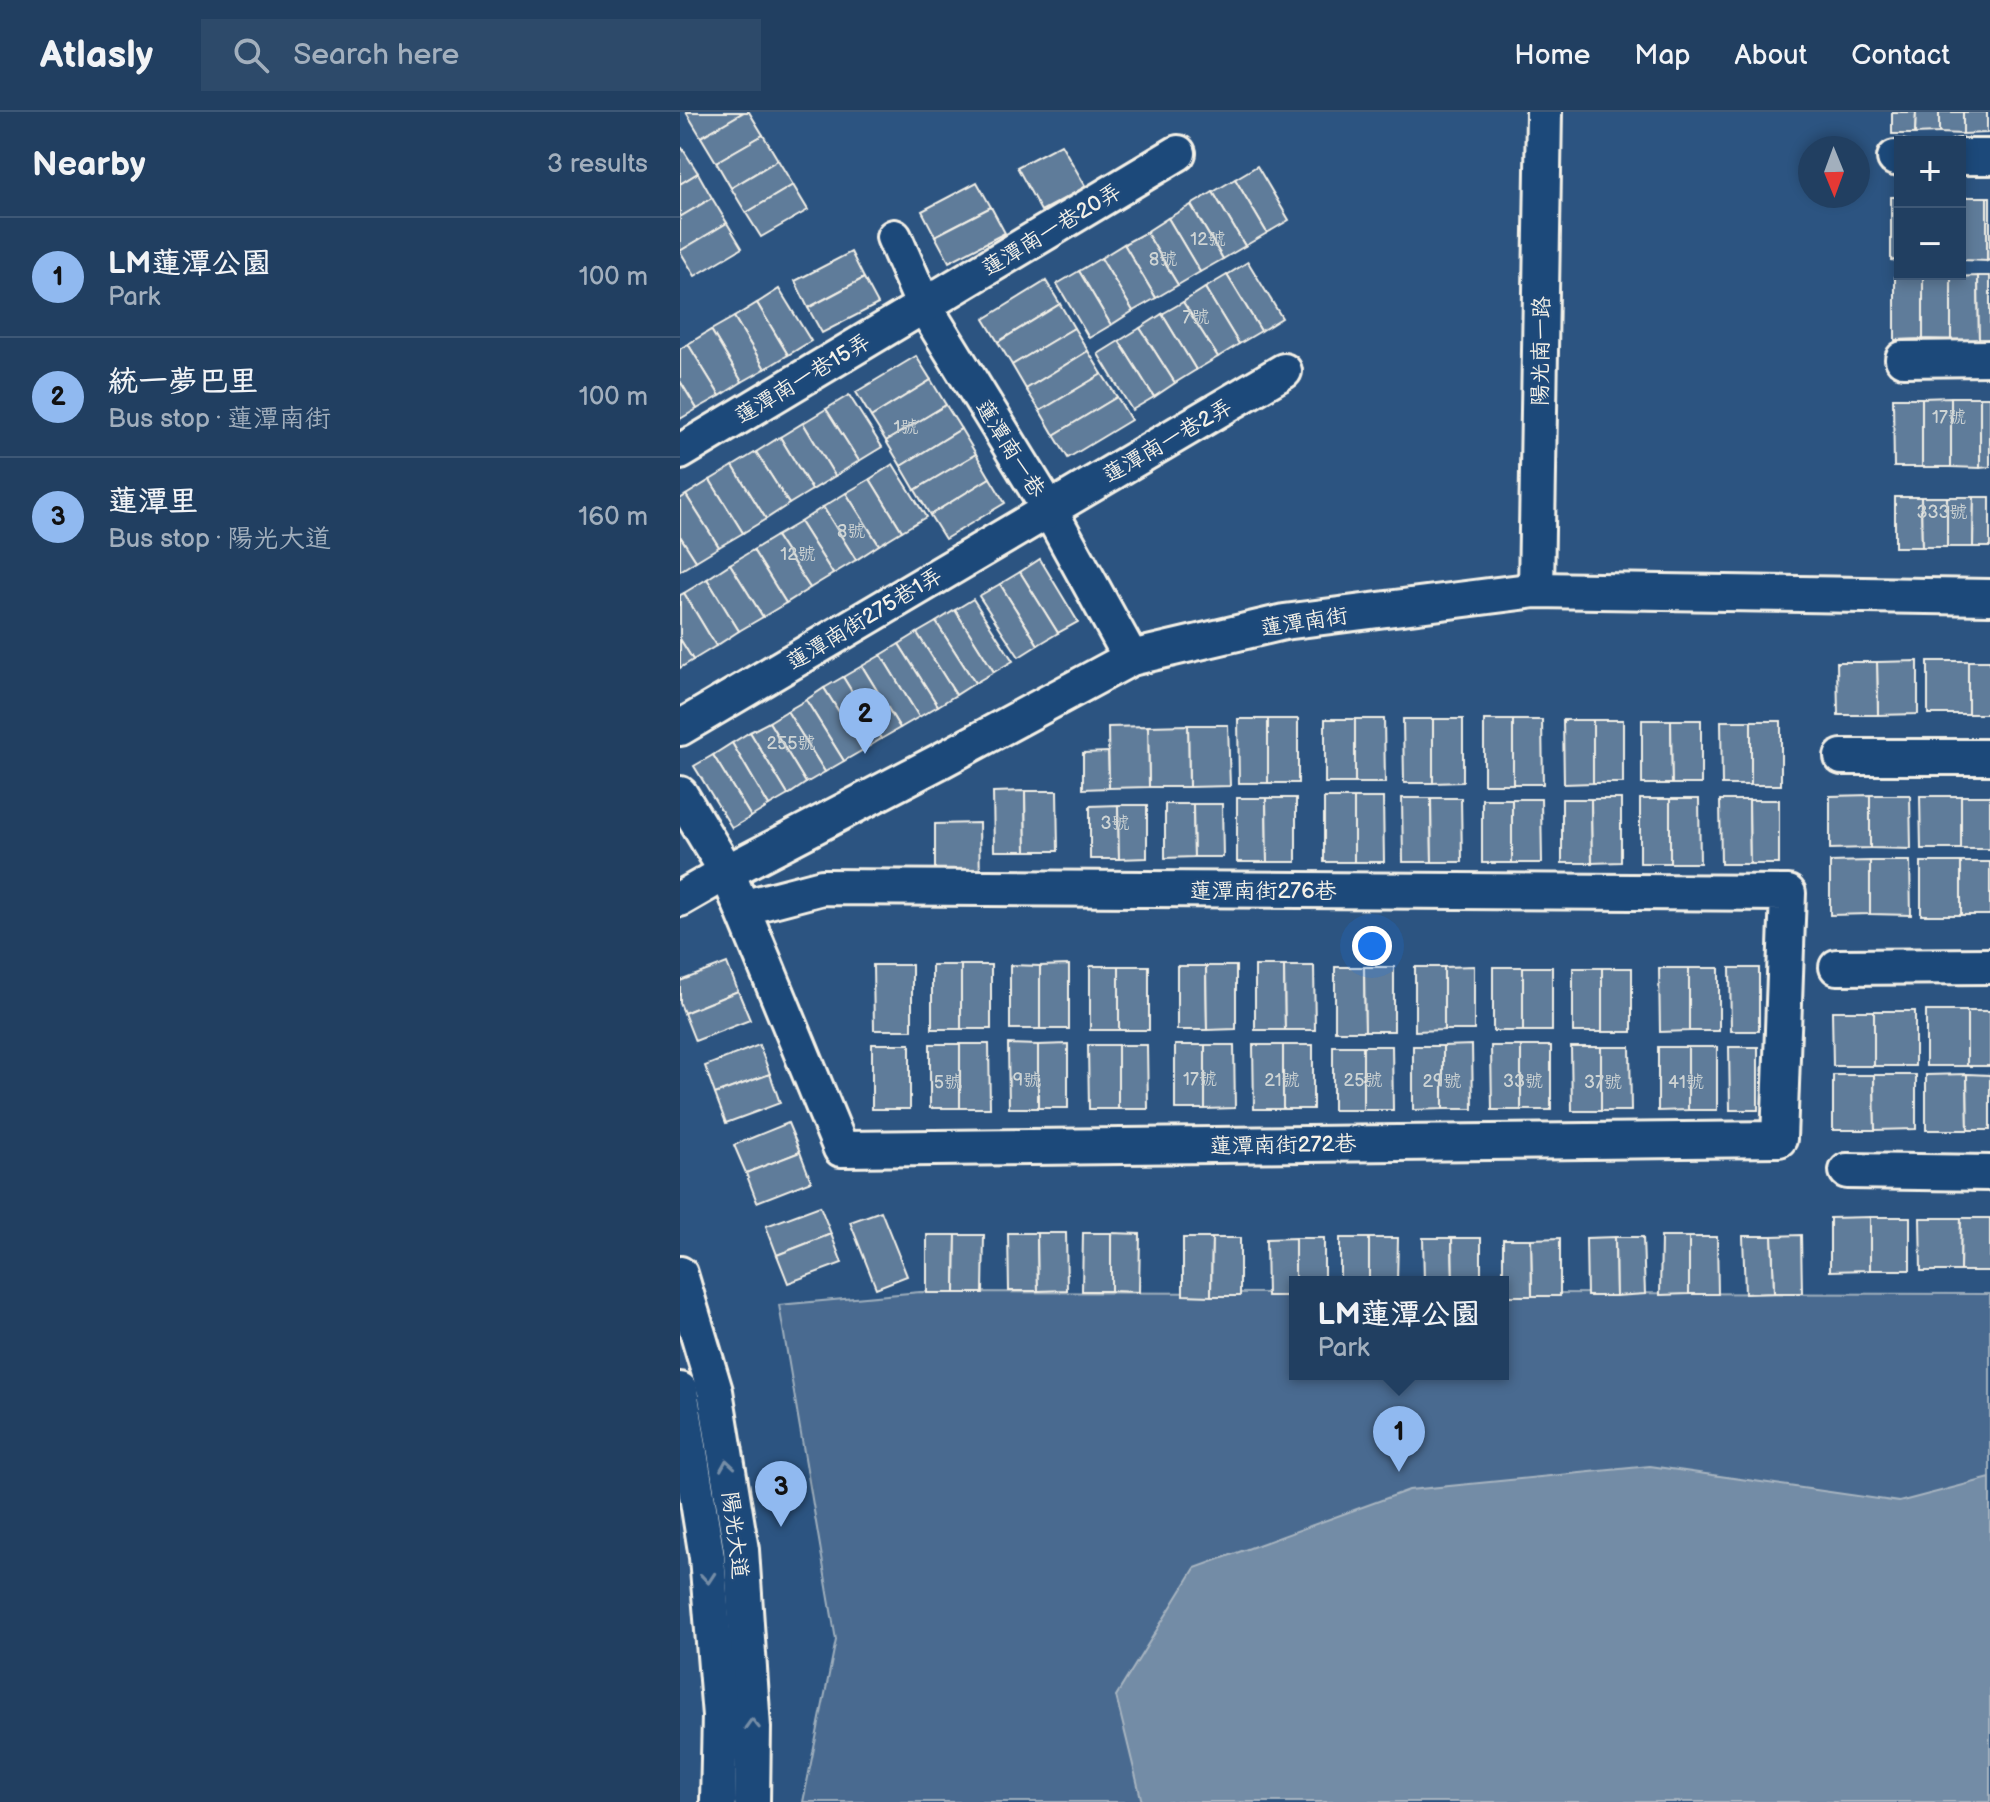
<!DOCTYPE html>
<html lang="en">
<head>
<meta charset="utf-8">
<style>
  :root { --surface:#213f61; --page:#2d4a6a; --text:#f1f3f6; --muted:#a2afbd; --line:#3e5876; --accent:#90b9f0 }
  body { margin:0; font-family:"Balsamiq Sans","LXGW WenKai TC",sans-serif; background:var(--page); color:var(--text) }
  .controls { position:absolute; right:24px; top:24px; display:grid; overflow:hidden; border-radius:0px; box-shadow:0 4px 12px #0003 }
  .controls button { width:72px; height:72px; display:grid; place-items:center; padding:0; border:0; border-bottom:2px solid var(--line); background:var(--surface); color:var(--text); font:40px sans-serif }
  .compass { position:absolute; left:1118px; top:24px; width:72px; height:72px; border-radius:50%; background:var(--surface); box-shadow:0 4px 12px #0003; rotate:179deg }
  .you { position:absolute; left:692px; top:834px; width:28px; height:28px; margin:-20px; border:6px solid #fff; border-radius:50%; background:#1a73e8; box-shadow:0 0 0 12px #1a73e833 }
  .badge { display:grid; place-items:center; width:52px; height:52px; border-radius:50%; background:var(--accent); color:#111; font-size:26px; font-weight:700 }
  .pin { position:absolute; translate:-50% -66px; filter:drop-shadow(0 2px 4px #0008) }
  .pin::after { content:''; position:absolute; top:42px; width:28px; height:24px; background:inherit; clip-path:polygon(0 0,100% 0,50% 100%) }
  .popup { position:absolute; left:609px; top:1164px; width:220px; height:104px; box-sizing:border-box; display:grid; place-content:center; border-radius:0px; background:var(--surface); filter:drop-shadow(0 2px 6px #0005); font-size:26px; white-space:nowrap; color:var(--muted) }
  .popup b { font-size:30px; color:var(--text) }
  .popup::after { content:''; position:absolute; left:50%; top:100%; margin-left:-16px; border:16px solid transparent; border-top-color:var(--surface) }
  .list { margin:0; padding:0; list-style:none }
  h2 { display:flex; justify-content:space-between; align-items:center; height:104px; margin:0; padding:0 32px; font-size:34px }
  h2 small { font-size:26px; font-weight:400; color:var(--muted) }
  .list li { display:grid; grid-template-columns:52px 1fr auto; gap:24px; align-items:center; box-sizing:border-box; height:120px; padding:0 32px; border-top:2px solid var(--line) }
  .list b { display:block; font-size:30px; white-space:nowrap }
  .list p { margin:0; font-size:26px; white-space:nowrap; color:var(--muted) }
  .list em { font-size:26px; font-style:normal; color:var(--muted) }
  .icon { flex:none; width:44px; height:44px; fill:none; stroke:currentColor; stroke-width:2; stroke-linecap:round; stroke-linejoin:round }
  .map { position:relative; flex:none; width:1310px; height:1690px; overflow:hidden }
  header { display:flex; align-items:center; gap:48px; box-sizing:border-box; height:112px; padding:0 40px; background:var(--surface); border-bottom:2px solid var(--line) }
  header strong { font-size:38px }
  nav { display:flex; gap:44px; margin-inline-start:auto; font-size:28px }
  .search { width:560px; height:72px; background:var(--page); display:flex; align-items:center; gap:20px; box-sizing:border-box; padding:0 28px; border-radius:0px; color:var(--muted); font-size:30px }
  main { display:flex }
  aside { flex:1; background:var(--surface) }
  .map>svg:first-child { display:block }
  .green { fill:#496b90; stroke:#9eaebc; stroke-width:2 }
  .water { fill:#738ca6; stroke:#a7b4c0; stroke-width:2 }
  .building { fill:#5e7b9a; stroke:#f4f1e8; stroke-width:2 }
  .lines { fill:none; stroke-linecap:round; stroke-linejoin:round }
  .minor-casing { stroke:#f4f1e8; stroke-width:40 }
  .minor { stroke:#1f4a7a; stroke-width:34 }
  .oneway { stroke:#748da6 }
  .labels { text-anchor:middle; stroke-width:6; stroke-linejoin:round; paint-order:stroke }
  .number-label { font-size:18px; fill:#ced4d4 }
  .street-label { font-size:22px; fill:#f4f1e8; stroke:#1f4a7a }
</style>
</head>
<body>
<header>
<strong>Atlasly</strong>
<div class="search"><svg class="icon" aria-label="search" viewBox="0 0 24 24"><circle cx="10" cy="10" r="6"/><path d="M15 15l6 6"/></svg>Search here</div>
<nav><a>Home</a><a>Map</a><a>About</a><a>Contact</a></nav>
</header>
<main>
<aside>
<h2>Nearby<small>3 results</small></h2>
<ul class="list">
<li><span class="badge">1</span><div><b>LM蓮潭公園</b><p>Park</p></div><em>100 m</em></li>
<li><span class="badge">2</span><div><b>統一夢巴里</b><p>Bus stop · 蓮潭南街</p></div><em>100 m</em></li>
<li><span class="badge">3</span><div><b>蓮潭里</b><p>Bus stop · 陽光大道</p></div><em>160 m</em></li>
</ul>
</aside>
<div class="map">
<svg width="1310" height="1690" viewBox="0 0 1310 1690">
  <rect width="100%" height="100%" fill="#2c5481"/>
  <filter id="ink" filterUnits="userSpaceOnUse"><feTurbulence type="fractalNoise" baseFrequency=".0125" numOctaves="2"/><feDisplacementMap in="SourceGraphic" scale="16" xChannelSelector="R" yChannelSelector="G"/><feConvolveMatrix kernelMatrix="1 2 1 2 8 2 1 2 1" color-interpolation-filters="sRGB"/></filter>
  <g filter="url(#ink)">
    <path class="green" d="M240 1180 615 1181V1262H823V1181L1310 1182V1690H123L156 1528 99 1193Z"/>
    <path class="water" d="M970 1354 1219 1390 1310 1366V1690H462L436 1584 515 1456 729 1378Z"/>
    <g class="building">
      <path d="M6 0H64L21 25Z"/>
      <path d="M64 0H69L83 23 36 50 21 25Z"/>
      <path d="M1212 0H1236L1235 22H1212Z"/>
      <path d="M1236 0H1259V21L1235 22Z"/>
      <path d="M1259 0H1283V22L1259 21Z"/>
      <path d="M1283 0H1307V21L1283 22Z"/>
      <path d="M83 23 98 48 51 76 36 50Z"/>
      <path d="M381 32 406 75 361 99 337 55Z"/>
      <path d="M2 36 18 61 0 72V37Z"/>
      <path d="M98 48 113 73 66 101 51 76Z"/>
      <path d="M577 54 609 108 587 121 555 67Z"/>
      <path d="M18 61 32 86 0 105V72Z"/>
      <path d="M555 67 587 121 565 134 533 80Z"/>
      <path d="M297 70 311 95 255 124 242 99Z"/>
      <path d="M113 73 128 98 81 125 66 101Z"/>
      <path d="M533 80 565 134 543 147 511 93Z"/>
      <path d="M1211 85H1220V149L1211 148Z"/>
      <rect x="1280" y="85" width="3" height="63"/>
      <path d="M1283 85H1307V149L1283 148Z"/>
      <path d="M1307 85H1310V148L1307 149Z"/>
      <path d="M32 86 47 111 0 139V105Z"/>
      <path d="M511 93 543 147 520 160 488 106Z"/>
      <path d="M311 95 325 121 269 150 255 124Z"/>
      <path d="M488 106 520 160 498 173 466 120Z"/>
      <path d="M47 111 62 136 15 164 0 139Z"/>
      <path d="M466 120 498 173 476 186 444 132Z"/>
      <path d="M444 132 476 186 453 199 421 146Z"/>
      <path d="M171 140 184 166 128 196 115 169Z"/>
      <path d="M421 146 453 199 431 213 399 159Z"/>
      <path d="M568 150 602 206 581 219 547 163Z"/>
      <path d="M399 159 431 213 409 226 377 172Z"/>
      <path d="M547 163 581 219 559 232 525 176Z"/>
      <path d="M1215 164H1243V227L1215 228Z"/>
      <path d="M1243 164 1271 165V228L1243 227Z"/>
      <path d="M1298 164 1299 228H1271V165Z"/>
      <path d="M1298 164H1310V228H1299Z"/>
      <path d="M184 166 198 192 142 221 128 196Z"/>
      <path d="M366 169 380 192 318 230 304 207Z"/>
      <path d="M525 176 559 232 538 245 503 190Z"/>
      <path d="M99 177 131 229 108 243 77 191Z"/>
      <path d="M503 190 538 245 516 258 482 202Z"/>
      <path d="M77 191 108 243 85 257 54 205Z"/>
      <path d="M380 192 394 216 332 253 318 230Z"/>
      <path d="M482 202 516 258 495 271 460 216Z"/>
      <path d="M54 205 85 257 62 270 31 218Z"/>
      <path d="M394 216 408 239 346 277 332 253Z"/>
      <path d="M460 216 495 271 474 285 439 229Z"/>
      <path d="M31 218 62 270 40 284 8 232Z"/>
      <path d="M439 229 474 285 452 298 418 242Z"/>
      <path d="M8 232 40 284 17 297 0 269V237Z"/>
      <path d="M408 239 422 262 360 299 346 277Z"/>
      <path d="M236 244 251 268 191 305 176 280Z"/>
      <path d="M422 262 437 285 374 323 360 299Z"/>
      <path d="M251 268 266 293 206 329 191 305Z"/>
      <path d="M0 269 17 297 0 307Z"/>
      <path d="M169 283 202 335 179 349 146 297Z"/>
      <path d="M437 285 451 308 388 346 374 323Z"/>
      <path d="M1271 285H1300V356L1271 355Z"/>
      <path d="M1271 285V355H1242V286Z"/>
      <path d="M1300 285H1310V355L1300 356Z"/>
      <path d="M1213 286H1242V355H1214Z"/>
      <path d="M266 293 281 317 221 354 206 329Z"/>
      <path d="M146 297 179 349 155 364 123 311Z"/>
      <path d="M123 311 155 364 132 378 100 325Z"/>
      <path d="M281 317 296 342 235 378 221 354Z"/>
      <path d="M100 325 132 378 109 392 76 340Z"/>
      <path d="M76 340 109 392 86 407 53 354Z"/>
      <path d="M296 342 310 366 250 403 235 378Z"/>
      <path d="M213 352 246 405 222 419 190 367Z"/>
      <path d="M53 354 86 407 63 421 30 368Z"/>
      <path d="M310 366 325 391 265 427 250 403Z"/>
      <path d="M190 367 222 419 199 433 166 381Z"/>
      <path d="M30 368 63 421 39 435 6 383Z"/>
      <path d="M166 381 199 433 176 448 143 395Z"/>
      <path d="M6 383 39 435 16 449 0 424V387Z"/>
      <path d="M1215 385H1241L1242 435H1215Z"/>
      <path d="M1241 385H1267V435H1242Z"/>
      <path d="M1267 385H1294L1293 435H1267Z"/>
      <path d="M1294 385H1310V435H1293Z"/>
      <path d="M143 395 176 448 153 462 120 410Z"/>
      <path d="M120 410 153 462 130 476 96 424Z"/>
      <path d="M0 424 16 449 0 459Z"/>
      <path d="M96 424 130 476 106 491 73 438Z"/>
      <path d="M73 438 106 491 83 505 50 452Z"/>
      <path d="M360 447 398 510 378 521 340 460Z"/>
      <path d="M50 452 83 505 59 519 27 467Z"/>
      <path d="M340 460 378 521 358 533 320 472Z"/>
      <path d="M27 467 59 519 36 534 4 481Z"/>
      <path d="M320 472 358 533 339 545 299 484Z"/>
      <path d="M4 481 36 534 13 548 0 527V483Z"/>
      <path d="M293 487 333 549 314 560 275 498Z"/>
      <path d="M275 498 314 560 295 571 256 510Z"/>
      <path d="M256 510 295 571 276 583 237 521Z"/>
      <path d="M237 521 276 583 258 594 219 532Z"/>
      <path d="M0 527 13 548 0 556Z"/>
      <path d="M219 532 258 594 239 605 201 543Z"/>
      <path d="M201 543 239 605 220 616 182 554Z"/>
      <path d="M1238 549V602L1198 603 1197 550Z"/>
      <rect x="1248" y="549" width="40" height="53"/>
      <rect x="1288" y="549" width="22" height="53"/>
      <path d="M1157 550H1197L1198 603H1158Z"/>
      <path d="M182 554 220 616 201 627 163 565Z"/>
      <path d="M163 565 201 627 183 638 144 576Z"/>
      <path d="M144 576 183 638 164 649 126 588Z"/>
      <path d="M126 588 164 649 145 660 107 599Z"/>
      <path d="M107 599 145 660 126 671 89 610Z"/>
      <path d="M558 607H588V671H559Z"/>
      <rect x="588" y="607" width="30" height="64"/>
      <rect x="645" y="607" width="30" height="64"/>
      <path d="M675 607H704L705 671H675Z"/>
      <path d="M723 607H753V671H724Z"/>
      <path d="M753 607H783V670L753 671Z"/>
      <rect x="804" y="608" width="29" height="64"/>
      <path d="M833 608H862L863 672H833Z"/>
      <path d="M883 608H913V671L884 672Z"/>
      <rect x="913" y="608" width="30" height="63"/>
      <path d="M962 608H991L992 672H962Z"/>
      <path d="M991 608H1021V672H992Z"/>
      <path d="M1041 609H1071V673H1042Z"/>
      <rect x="1071" y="609" width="30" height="64"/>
      <path d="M89 610 126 671 108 683 70 620Z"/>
      <path d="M508 613H548L550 674 509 675Z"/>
      <path d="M508 613 509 675H469L468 614Z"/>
      <path d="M468 614 469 675 429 676 428 615Z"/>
      <path d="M70 620 108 683 89 694 52 631Z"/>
      <path d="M52 631 89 694 71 705 33 643Z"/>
      <path d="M428 640 429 676 403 677V641Z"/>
      <path d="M33 643 71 705 52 716 14 654Z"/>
      <path d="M345 679 346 739H314L313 680Z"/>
      <path d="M345 679H377L378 739H346Z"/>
      <path d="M1190 683H1230L1231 737 1190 736Z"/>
      <path d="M1190 683V736L1150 737V684Z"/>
      <path d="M1240 684H1281V737H1241Z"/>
      <rect x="1281" y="684" width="29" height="53"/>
      <path d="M557 686H586L587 750H557Z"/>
      <path d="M586 686H616V750H587Z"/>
      <rect x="644" y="686" width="30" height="64"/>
      <path d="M674 686H703L704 750H674Z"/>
      <path d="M722 686H751L752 750H723Z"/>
      <path d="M751 686H781L782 750H752Z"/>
      <rect x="802" y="687" width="30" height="64"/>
      <path d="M832 687H861L862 751H832Z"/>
      <path d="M882 687H911L912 751H882Z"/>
      <path d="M911 687H941V750L912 751Z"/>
      <rect x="960" y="687" width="30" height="64"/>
      <path d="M990 687H1019L1020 751H990Z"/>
      <path d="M1040 688H1069L1070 752H1041Z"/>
      <path d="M1069 688H1099V752H1070Z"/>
      <path d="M485 692H513L514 745 485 746Z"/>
      <path d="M513 692H542L543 745H514Z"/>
      <path d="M438 693 439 747H410V694Z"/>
      <path d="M438 693H467V746L439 747Z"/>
      <path d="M299 711 300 773H255V712Z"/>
      <path d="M1190 749H1230L1231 803 1190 802Z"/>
      <path d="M1190 749V802L1150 803V750Z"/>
      <rect x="1241" y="750" width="40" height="53"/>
      <rect x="1281" y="750" width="29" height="53"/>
      <path d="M47 851 58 879 4 901 0 891V869Z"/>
      <path d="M193 853H232V918H194Z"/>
      <rect x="252" y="853" width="29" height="64"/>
      <rect x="281" y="853" width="30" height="64"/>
      <path d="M330 853 360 854V917H330Z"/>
      <path d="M389 853V917H360V854Z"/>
      <rect x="410" y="854" width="29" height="64"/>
      <rect x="439" y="854" width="30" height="64"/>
      <path d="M497 854H526L527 918H497Z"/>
      <path d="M526 854H556V917L527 918Z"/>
      <path d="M575 854H604L605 918H575Z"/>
      <path d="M604 854H634L635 918H605Z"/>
      <path d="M794 854V918H764V855Z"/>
      <path d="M655 855H684L685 919H655Z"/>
      <path d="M684 855H714V919H685Z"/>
      <path d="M735 855H764V918L735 919Z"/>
      <rect x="813" y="855" width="30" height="64"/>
      <rect x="843" y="855" width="29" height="64"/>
      <rect x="893" y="856" width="29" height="64"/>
      <rect x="922" y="856" width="30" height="64"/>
      <path d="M979 856H1009V919L980 920Z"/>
      <rect x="1009" y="856" width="30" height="63"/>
      <path d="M1050 856H1079V919H1051Z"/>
      <path d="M58 879 70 908 15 929 4 901Z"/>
      <path d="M1152 899H1194V954H1153Z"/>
      <rect x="1194" y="899" width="41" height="55"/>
      <rect x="1246" y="899" width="41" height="55"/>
      <rect x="1287" y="899" width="23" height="55"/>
      <rect x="192" y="932" width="38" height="65"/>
      <rect x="250" y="932" width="30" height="64"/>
      <path d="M280 932H309L310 996H280Z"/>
      <path d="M328 932 358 933V996H329Z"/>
      <path d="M388 932V996H358V933Z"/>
      <path d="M79 933 90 962 35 982 25 954Z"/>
      <path d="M408 933H438V997H409Z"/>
      <path d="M438 933H467L468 997H438Z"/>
      <rect x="495" y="933" width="30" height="64"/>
      <path d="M525 933H554L555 996 525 997Z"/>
      <path d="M573 933H603V997H574Z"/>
      <rect x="603" y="933" width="30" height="64"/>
      <path d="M792 933 793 997H763V934Z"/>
      <rect x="653" y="934" width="30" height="64"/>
      <path d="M683 934H712L713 998H683Z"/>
      <path d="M733 934H763V997L733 998Z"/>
      <path d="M811 934H841V998H812Z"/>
      <rect x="841" y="934" width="30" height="64"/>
      <path d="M891 935H921V999H892Z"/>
      <path d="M921 935H950L951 999H921Z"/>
      <path d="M978 935H1008V998L978 999Z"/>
      <rect x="1008" y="935" width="29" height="63"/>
      <path d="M1049 935H1078V998H1050Z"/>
      <path d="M90 962 100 991 46 1011 35 982Z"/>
      <path d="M1287 962 1288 1018H1246V963Z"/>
      <path d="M1287 962 1310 963V1018H1288Z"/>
      <path d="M1153 963H1194L1195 1018H1153Z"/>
      <path d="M1194 963H1236V1017L1195 1018Z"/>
      <path d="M108 1011 120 1040 66 1061 54 1033Z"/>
      <path d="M120 1040 131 1069 77 1090 66 1061Z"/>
      <path d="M140 1094 151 1122 97 1143 86 1114Z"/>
      <path d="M201 1099 227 1164 196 1176 170 1110Z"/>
      <path d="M1190 1105V1158L1150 1159V1106Z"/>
      <rect x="1190" y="1105" width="40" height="53"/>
      <path d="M1240 1106H1281L1280 1159H1241Z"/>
      <path d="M1281 1106H1310V1159H1280Z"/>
      <path d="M328 1121H357L358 1179H329Z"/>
      <path d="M357 1121H386L387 1178 358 1179Z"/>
      <path d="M403 1121H431V1179H402Z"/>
      <path d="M431 1121 460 1122 459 1180 431 1179Z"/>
      <path d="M151 1122 162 1151 108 1171 97 1143Z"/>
      <path d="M247 1123H276L275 1181H247Z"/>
      <path d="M276 1123H304L303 1181H275Z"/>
      <path d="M1121 1123 1122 1181H1094L1092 1124Z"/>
      <path d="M1063 1124H1092L1094 1181 1065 1182Z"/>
      <path d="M935 1125 936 1184H907L906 1126Z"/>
      <path d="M935 1125H963L965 1182 936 1184Z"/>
      <path d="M981 1125H1009V1182L980 1183Z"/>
      <path d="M1009 1125H1037L1038 1182H1009Z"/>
      <path d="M503 1126H532L531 1184 503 1183Z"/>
      <path d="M532 1126H560V1184H531Z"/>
      <path d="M615 1126V1184H587L586 1127Z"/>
      <rect x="615" y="1126" width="29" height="44"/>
      <rect x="660" y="1126" width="29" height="44"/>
      <path d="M689 1126H718L717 1170H689Z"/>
      <path d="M743 1126H772L773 1170H744Z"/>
      <path d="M772 1126H801V1170H773Z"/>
      <path d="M880 1126V1184H852L851 1127Z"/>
      <path d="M823 1127H851L852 1184H823Z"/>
    </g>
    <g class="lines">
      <defs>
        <g id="minor">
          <path d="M1280 45H1310"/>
          <path d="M1215 46H1220"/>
          <path d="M214 125 243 192 369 397 451 546"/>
          <path d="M1223 247 1310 246"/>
          <path d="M0 340 498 41"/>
          <path d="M856 478 864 0"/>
          <path d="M0 616 604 259"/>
          <path d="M1162 645H1310"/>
          <path d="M0 682 47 760 62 796 161 1037 1099 1027 1108 781 142 775 62 796"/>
          <path d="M0 787 47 760 262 648 451 546 604 510 856 478 1310 485"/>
          <path d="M1157 855 1310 854"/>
          <path d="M1167 1059 1310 1061"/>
          <path d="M0 1162 35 1279 61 1438 73 1616 72 1690"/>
          <path d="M0 1278 27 1445 40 1604 38 1690"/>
        </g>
      </defs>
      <use href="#minor" class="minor-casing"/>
      <use href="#minor" class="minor"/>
    </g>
    <defs><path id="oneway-chevron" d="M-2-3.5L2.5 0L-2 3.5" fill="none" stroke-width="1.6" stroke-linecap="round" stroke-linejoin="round" transform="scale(2)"/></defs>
    <g class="oneway">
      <use href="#oneway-chevron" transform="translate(47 1353) rotate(-99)"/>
      <use href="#oneway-chevron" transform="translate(28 1466) rotate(85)"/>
      <use href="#oneway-chevron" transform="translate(72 1612) rotate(-92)"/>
    </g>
  </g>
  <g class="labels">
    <g class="number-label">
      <text x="528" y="133">12號</text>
      <text x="483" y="153">8號</text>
      <text x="516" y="211">7號</text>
      <text x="1269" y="311">17號</text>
      <text x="226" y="321">1號</text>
      <text x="1262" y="406">333號</text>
      <text x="171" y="425">8號</text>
      <text x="118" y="448">12號</text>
      <text x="111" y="637">255號</text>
      <text x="435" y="717">3號</text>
      <text x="520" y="973">17號</text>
      <text x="347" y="974">9號</text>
      <text x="602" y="974">21號</text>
      <text x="683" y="974">25號</text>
      <text x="762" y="975">29號</text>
      <text x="843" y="975">33號</text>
      <text x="268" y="976">5號</text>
      <text x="923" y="976">37號</text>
      <text x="1006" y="976">41號</text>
    </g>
    <g class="street-label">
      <text transform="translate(371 117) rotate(-31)" y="8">蓮潭南一巷20弄</text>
      <text transform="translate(860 239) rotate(-89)" y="8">陽光南一路</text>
      <text transform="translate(122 266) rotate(-31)" y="8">蓮潭南一巷15弄</text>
      <text transform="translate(487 328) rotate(-30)" y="8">蓮潭南一巷2弄</text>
      <text transform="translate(331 336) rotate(58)" y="8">蓮潭南一巷</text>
      <text transform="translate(184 506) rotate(-31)" y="8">蓮潭南街275巷1弄</text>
      <text transform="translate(624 509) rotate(-9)" y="8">蓮潭南街</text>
      <text x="583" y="786">蓮潭南街276巷</text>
      <text transform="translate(603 1032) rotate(-1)" y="8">蓮潭南街272巷</text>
      <text transform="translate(56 1423) rotate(83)" y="8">陽光大道</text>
    </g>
  </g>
</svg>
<div class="controls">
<button>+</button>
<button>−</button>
</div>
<svg class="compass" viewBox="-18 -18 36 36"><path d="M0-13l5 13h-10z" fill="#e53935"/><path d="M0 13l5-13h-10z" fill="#a2afbd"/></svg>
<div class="you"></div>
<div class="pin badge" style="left:719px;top:1360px">1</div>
<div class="popup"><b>LM蓮潭公園</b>Park</div>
<div class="pin badge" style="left:185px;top:642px">2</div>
<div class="pin badge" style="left:101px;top:1415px">3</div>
</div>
</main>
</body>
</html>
